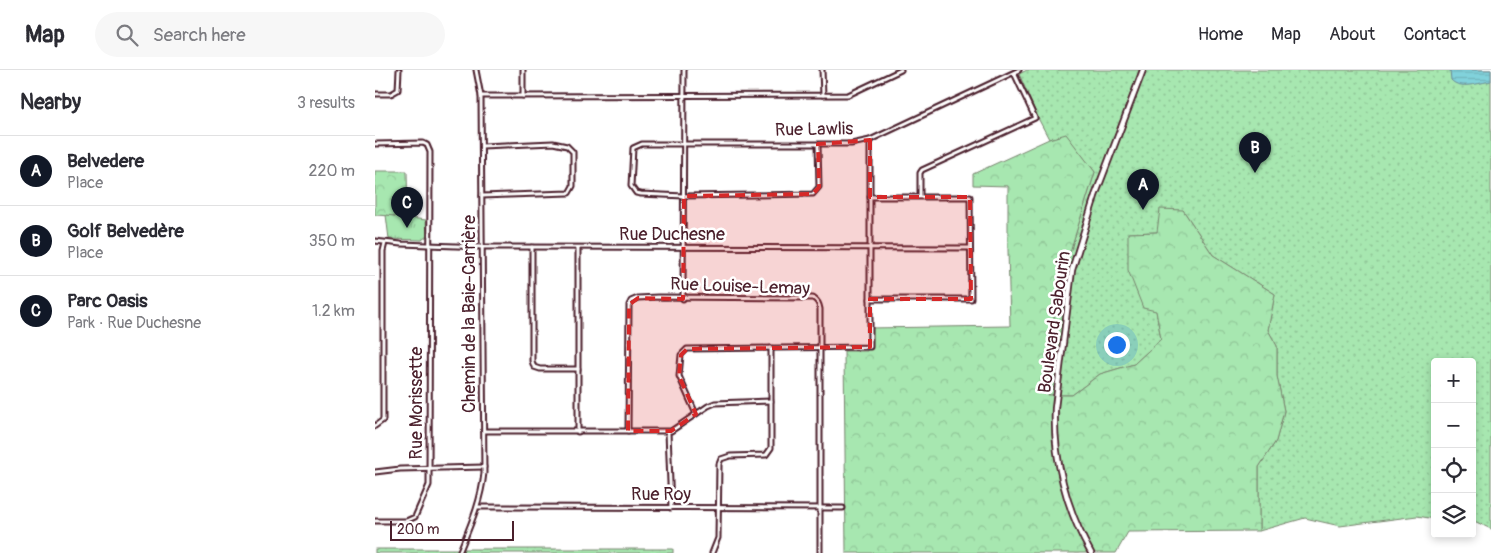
<!DOCTYPE html>
<html lang="en">
<head>
<meta charset="utf-8">
<style>
  :root { --surface:#fff; --page:#f7f7f7; --text:#2b2b33; --muted:#7c7c81; --line:#e1e1e2; --accent:#111827 }
  body { margin:0; font-family:Pangolin,sans-serif; background:var(--page); color:var(--text) }
  .controls { position:absolute; right:15px; bottom:15px; display:grid; overflow:hidden; border-radius:5px; box-shadow:0 2px 8px #0003 }
  .controls button { width:45px; height:45px; display:grid; place-items:center; padding:0; border:0; border-bottom:1px solid var(--line); background:var(--surface); color:var(--text); font:25px sans-serif }
  .scale { position:absolute; left:15px; bottom:12px; width:124px; box-sizing:border-box; padding-left:5px; border:2px solid #4a1f2b; border-top:0; font-size:14px; line-height:18px; white-space:nowrap; color:#4a1f2b; -webkit-text-stroke:4px #fff; paint-order:stroke }
  .you { position:absolute; left:741px; top:274px; width:18px; height:18px; margin:-12px; border:4px solid #fff; border-radius:50%; background:#1a73e8; box-shadow:0 0 0 8px #1a73e833 }
  .badge { display:grid; place-items:center; width:32px; height:32px; border-radius:50%; background:var(--accent); color:#fff; font-size:16px; font-weight:700 }
  .pin { position:absolute; translate:-50% -41px; filter:drop-shadow(0 1px 2px #0008) }
  .pin::after { content:''; position:absolute; top:26px; width:18px; height:15px; background:inherit; clip-path:polygon(0 0,100% 0,50% 100%) }
  .list { margin:0; padding:0; list-style:none }
  h2 { display:flex; justify-content:space-between; align-items:center; height:65px; margin:0; padding:0 20px; font-size:21px }
  h2 small { font-size:16px; font-weight:400; color:var(--muted) }
  .list li { display:grid; grid-template-columns:32px 1fr auto; gap:15px; align-items:center; box-sizing:border-box; height:70px; padding:0 20px; border-top:1px solid var(--line) }
  .list b { display:block; font-size:19px; white-space:nowrap }
  .list p { margin:0; font-size:16px; white-space:nowrap; color:var(--muted) }
  .list em { font-size:16px; font-style:normal; color:var(--muted) }
  .icon { flex:none; width:28px; height:28px; fill:none; stroke:currentColor; stroke-width:2; stroke-linecap:round; stroke-linejoin:round }
  .map { position:relative; flex:none; width:1116px; height:483px; overflow:hidden }
  header { display:flex; align-items:center; gap:30px; box-sizing:border-box; height:70px; padding:0 25px; background:var(--surface); border-bottom:1px solid var(--line) }
  header strong { font-size:24px }
  nav { display:flex; gap:28px; margin-inline-start:auto; font-size:18px }
  .search { width:350px; height:45px; background:var(--page); display:flex; align-items:center; gap:12px; box-sizing:border-box; padding:0 18px; border-radius:28px; color:var(--muted); font-size:19px }
  main { display:flex }
  aside { flex:1; background:var(--surface) }
  .map>svg:first-child { display:block }
  .grass { fill:url(#grass-dots); stroke:#78836e }
  .forest { fill:url(#forest-crowns); stroke:#78836e }
  .park { fill:url(#park-tufts); stroke:#78836e }
  .water { fill:url(#water-rules); stroke:#6b8a95 }
  .lines { fill:none; stroke-linecap:round; stroke-linejoin:round }
  .street-casing { stroke:#4a1f2b; stroke-width:7 }
  .secondary-casing { stroke:#4a1f2b; stroke-width:8 }
  .street { stroke:#fff; stroke-width:3 }
  .secondary { stroke:#fff; stroke-width:4.5 }
  .marked { fill:#d62828; fill-opacity:0.2; stroke:#d62828; stroke-width:4; stroke-dasharray:10 6; stroke-linejoin:round }
  .labels { text-anchor:middle; stroke-width:5; stroke-linejoin:round; paint-order:stroke }
  .street-label { font-size:18px; fill:#4a1f2b; stroke:#fff }
</style>
</head>
<body>
<header>
<strong>Map</strong>
<div class="search"><svg class="icon" aria-label="search" viewBox="0 0 24 24"><circle cx="10" cy="10" r="6"/><path d="M15 15l6 6"/></svg>Search here</div>
<nav><a>Home</a><a>Map</a><a>About</a><a>Contact</a></nav>
</header>
<main>
<aside>
<h2>Nearby<small>3 results</small></h2>
<ul class="list">
<li><span class="badge">A</span><div><b>Belvedere</b><p>Place</p></div><em>220 m</em></li>
<li><span class="badge">B</span><div><b>Golf Belvedère</b><p>Place</p></div><em>350 m</em></li>
<li><span class="badge">C</span><div><b>Parc Oasis</b><p>Park · Rue Duchesne</p></div><em>1.2 km</em></li>
</ul>
</aside>
<div class="map">
<svg width="1116" height="483" viewBox="0 0 1116 483">
  <defs>
    <pattern id="grass-dots" width="8" height="8" patternUnits="userSpaceOnUse" patternTransform="scale(1.25)"><rect width="8" height="8" fill="#a7e7b0"/><path d="M2 2h.1M6 6h.1" fill="none" stroke="#91c698" stroke-width="1.8" stroke-linecap="round"/></pattern>
    <pattern id="forest-crowns" width="20" height="18" patternUnits="userSpaceOnUse" patternTransform="scale(1.25)"><rect width="20" height="18" fill="#a7e7b0"/><path d="M2 6a3 3 0 1 1 6 0M12 15a3 3 0 1 1 6 0" fill="none" stroke="#91c698"/></pattern>
    <pattern id="park-tufts" width="24" height="20" patternUnits="userSpaceOnUse" patternTransform="scale(1.25)"><rect width="24" height="20" fill="#a7e7b0"/><path d="M3 7l-1-3M5 7V3M7 7l1-3M15 17l-1-3M17 17v-4M19 17l1-3" fill="none" stroke="#91c698"/></pattern>
    <pattern id="water-rules" width="6" height="5" patternUnits="userSpaceOnUse" patternTransform="scale(1.25)"><rect width="6" height="5" fill="#81d2db"/><path d="M0 2.5h6" fill="none" stroke="#71b4bc"/></pattern>
  </defs>
  <rect width="100%" height="100%" fill="#fff"/>
  <filter id="ink" filterUnits="userSpaceOnUse"><feTurbulence type="fractalNoise" baseFrequency=".02" numOctaves="2"/><feDisplacementMap in="SourceGraphic" scale="10" xChannelSelector="R" yChannelSelector="G"/><feConvolveMatrix kernelMatrix="1 2 1 2 8 2 1 2 1" color-interpolation-filters="sRGB"/></filter>
  <g filter="url(#ink)">
    <path class="grass" d="M652 0H1116V459L1097 450V292H1060V449L1042 446 965 456 930 448 884 461V397L901 371 909 341 902 306V276L893 260 900 224 838 185 808 140 783 162 754 163 781 240 786 269 759 294 725 304 697 325H673L672 316 678 252 689 201 720 102 691 65 674 69 664 50 644 4Z"/>
    <g class="forest">
      <path d="M691 64 720 102 689 201 678 252 672 316 673 325H697L725 304 759 294 786 269 781 241 768 238 753 200V163L782 162 785 139 808 140 838 185 900 224 893 260 902 276V306L909 341 901 371 884 397V461L753 462 741 483H471L469 281H492V258L635 256 633 180V116L598 115V104L674 69Z"/>
      <path d="M0 101H32L33 147 0 145Z"/>
      <rect x="0" y="479" width="298" height="4"/>
    </g>
    <path class="park" d="M11 145 51 150 52 166 47 170 14 169Z"/>
    <path class="water" d="M1075 0H1116V11C1104 13 1085 20 1076 10Z"/>
    <g class="lines">
      <defs>
        <g id="street">
          <path d="M148 0V26"/>
          <path d="M447 0 448 25"/>
          <path d="M0 24H16L23 20 24 0"/>
          <path d="M106 26 473 25 526 0"/>
          <path d="M0 74 48 73 52 75 55 82 54 415 40 447 31 451H0"/>
          <path d="M443 74 444 117 438 124 309 126 266 124 261 123 256 116 258 78 267 74H476L495 70 644 0"/>
          <path d="M107 76 178 73 192 76 198 82V116L194 123 107 126"/>
          <path d="M545 126V103L547 100 660 48 639 3"/>
          <path d="M0 171 26 174 108 177 595 178"/>
          <path d="M157 177V291L159 297 165 299H203"/>
          <path d="M203 178V362"/>
          <path d="M308 229 309 0"/>
          <path d="M495 229H596L595 127H495"/>
          <path d="M321 344 304 306 306 285 312 279 495 277V70"/>
          <path d="M0 356 8 350V181L10 173"/>
          <path d="M109 361H296L333 336 340 333 396 331"/>
          <path d="M253 361 254 235 256 231 263 228 283 227 438 228C443 231 444 234 445 239V483"/>
          <path d="M293 362 296 438"/>
          <path d="M0 402 25 399 109 397"/>
          <path d="M103 437 468 438"/>
          <path d="M84 483C95 456 106 432 109 403L106 26 101 0"/>
          <path d="M337 483 343 468 344 394 346 389 355 386 391 385 396 378V278"/>
        </g>
        <path id="secondary" d="M716 483C691 439 678 388 680 338L697 200 720 126 768 0"/>
      </defs>
      <use href="#street" class="street-casing"/>
      <use href="#secondary" class="secondary-casing"/>
      <use href="#street" class="street"/>
      <use href="#secondary" class="secondary"/>
    </g>
  </g>
  <path class="marked" d="M495 70V127H595L596 229H495V277L312 279 306 285 304 306 321 344 296 361H253L254 235 263 228 308 229 309 126 438 124 444 117 443 74Z"/>
  <g class="labels">
    <g class="street-label">
      <text transform="translate(439 59) rotate(-1)" y="6">Rue Lawlis</text>
      <text x="297" y="170">Rue Duchesne</text>
      <text transform="translate(365 216) rotate(2)" y="6">Rue Louise-Lemay</text>
      <text transform="translate(94 244) rotate(-90)" y="6">Chemin de la Baie-Carrière</text>
      <text transform="translate(679 252) rotate(-82)" y="6">Boulevard Sabourin</text>
      <text transform="translate(41 333) rotate(-90)" y="6">Rue Morissette</text>
      <text x="286" y="430">Rue Roy</text>
    </g>
  </g>
</svg>
<div class="controls">
<button>+</button>
<button>−</button>
<button><svg class="icon" aria-label="locate" viewBox="0 0 24 24"><circle cx="12" cy="12" r="6"/><path d="M12 2v4M12 18v4M2 12h4M18 12h4"/></svg></button>
<button><svg class="icon" aria-label="layers" viewBox="0 0 24 24"><path d="M12 4l9 5-9 5-9-5zM3 14l9 5 9-5"/></svg></button>
</div>
<div class="scale">200 m</div>
<div class="you"></div>
<div class="pin badge" style="left:768px;top:140px">A</div>
<div class="pin badge" style="left:880px;top:103px">B</div>
<div class="pin badge" style="left:32px;top:158px">C</div>
</div>
</main>
</body>
</html>
